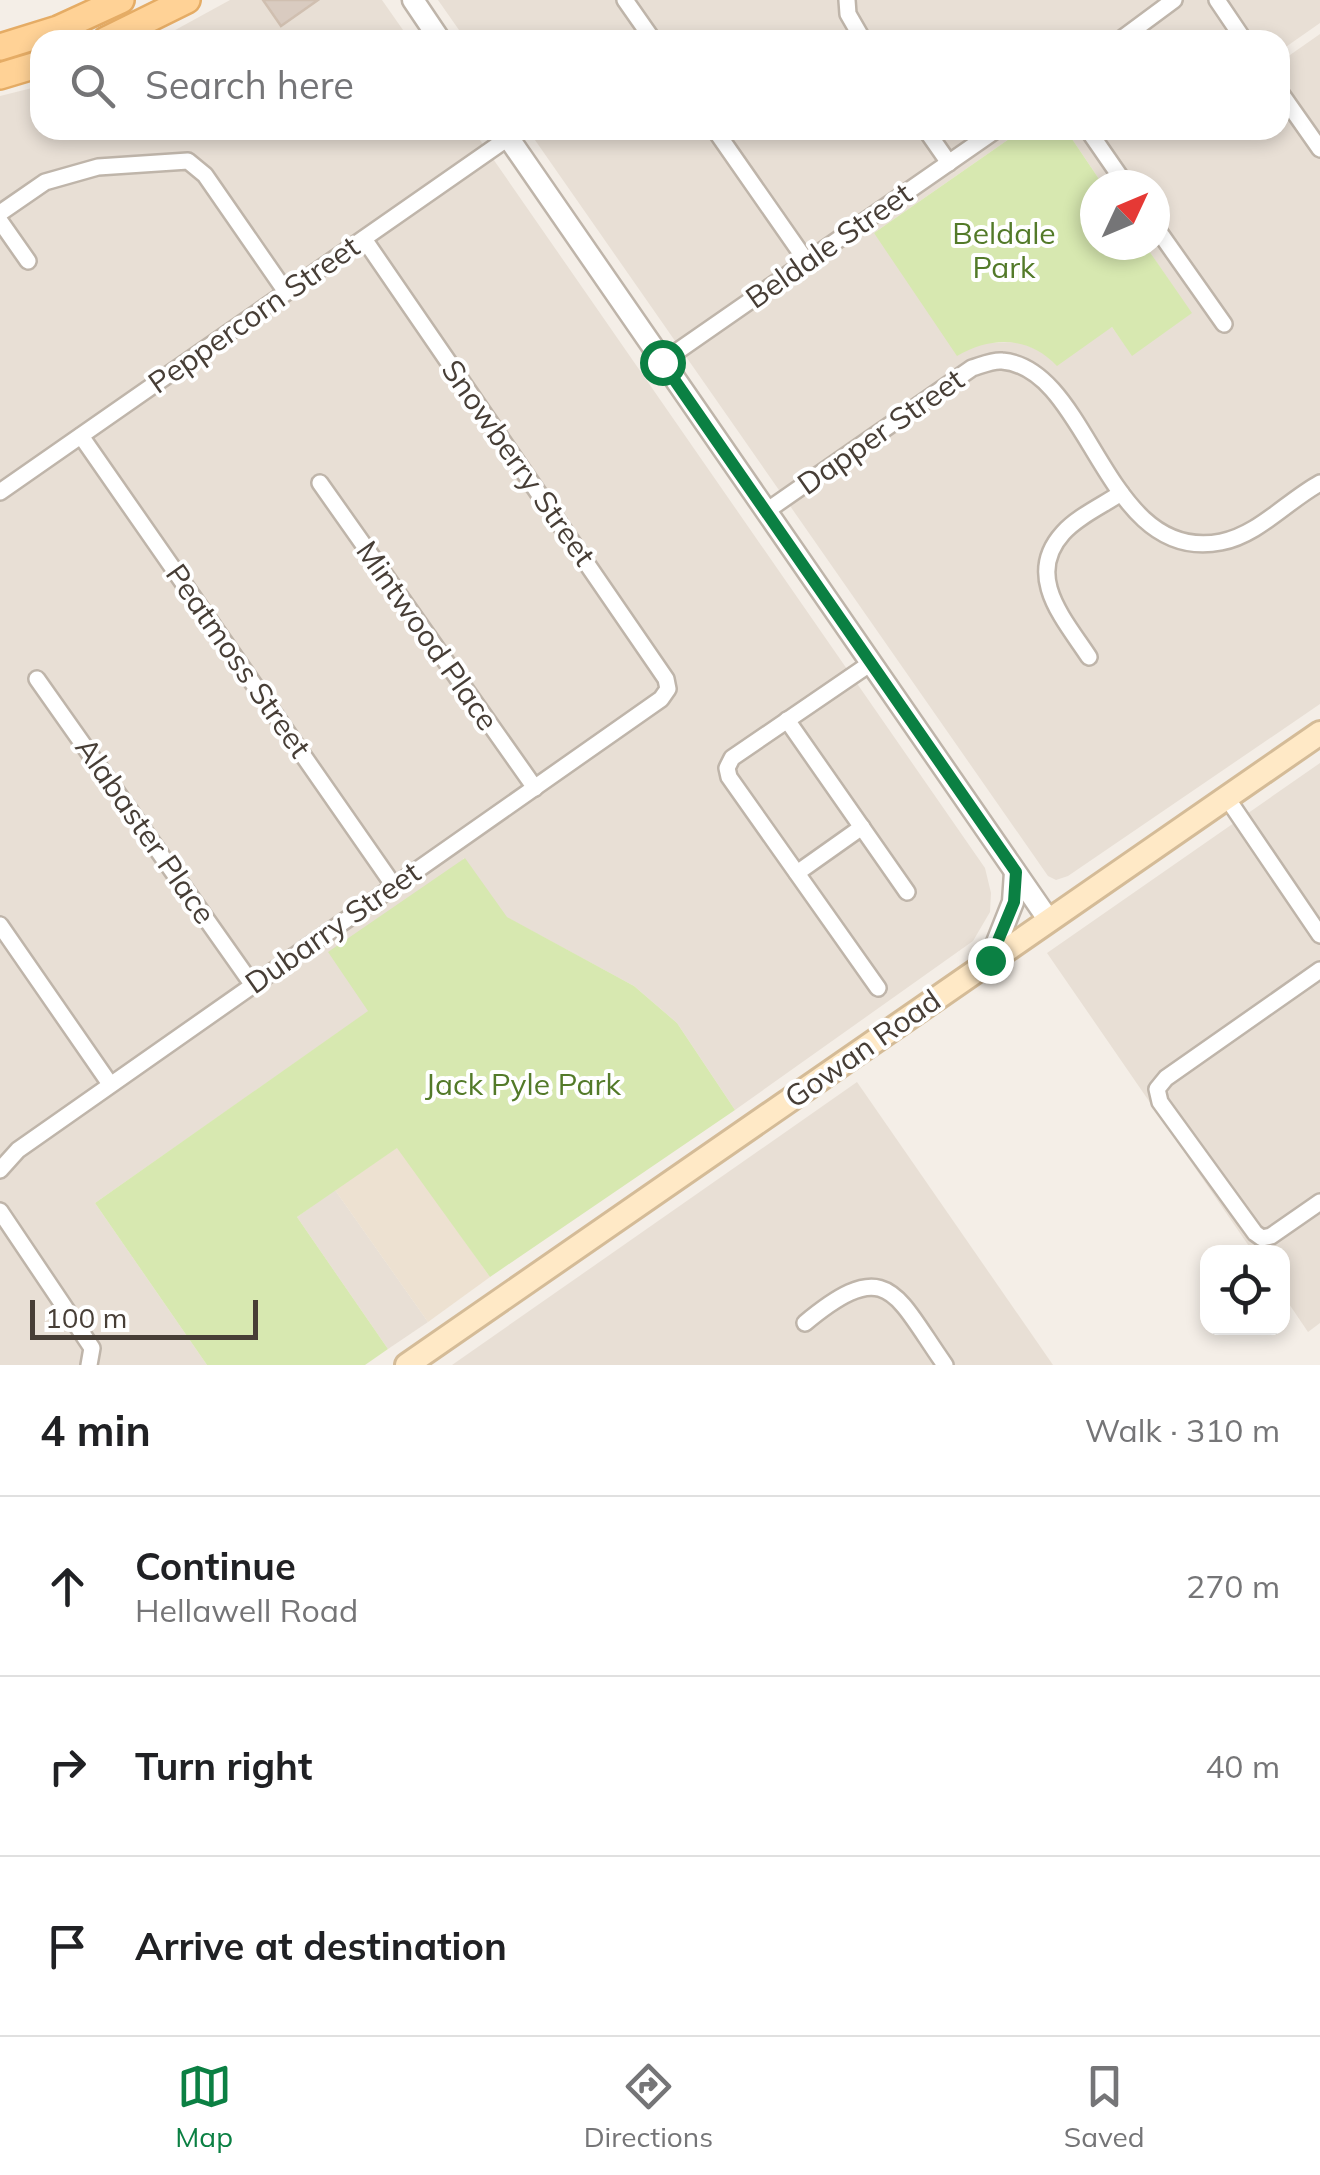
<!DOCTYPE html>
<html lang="en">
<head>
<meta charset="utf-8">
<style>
  :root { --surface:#fff; --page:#f2f2f2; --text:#202124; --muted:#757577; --line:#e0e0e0; --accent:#0b8043 }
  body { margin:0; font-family:Mulish,sans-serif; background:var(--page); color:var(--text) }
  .controls { position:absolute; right:30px; bottom:30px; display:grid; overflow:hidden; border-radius:20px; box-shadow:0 5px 15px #0003 }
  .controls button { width:90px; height:90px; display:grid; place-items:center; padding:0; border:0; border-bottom:2px solid var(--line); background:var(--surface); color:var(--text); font:50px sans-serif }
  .compass { position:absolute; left:1080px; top:170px; width:90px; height:90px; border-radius:50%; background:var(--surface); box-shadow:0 5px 15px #0003; rotate:46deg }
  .scale { position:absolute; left:30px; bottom:25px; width:228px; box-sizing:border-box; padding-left:10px; border:5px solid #473e36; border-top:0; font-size:28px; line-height:35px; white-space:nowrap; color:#473e36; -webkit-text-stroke:8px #fff; paint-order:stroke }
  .stop { position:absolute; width:30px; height:30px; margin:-22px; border:8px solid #0b8043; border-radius:50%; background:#fff }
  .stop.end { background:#0b8043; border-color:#fff; box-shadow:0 2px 10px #0008 }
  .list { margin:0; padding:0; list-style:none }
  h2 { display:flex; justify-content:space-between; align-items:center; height:130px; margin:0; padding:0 40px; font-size:42px }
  h2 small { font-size:32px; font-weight:400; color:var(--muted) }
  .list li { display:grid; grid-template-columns:65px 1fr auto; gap:30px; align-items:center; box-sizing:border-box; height:180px; padding:0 40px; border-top:2px solid var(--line) }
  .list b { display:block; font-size:38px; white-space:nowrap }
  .list p { margin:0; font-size:32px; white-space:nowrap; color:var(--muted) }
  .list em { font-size:32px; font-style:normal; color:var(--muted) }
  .icon { flex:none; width:55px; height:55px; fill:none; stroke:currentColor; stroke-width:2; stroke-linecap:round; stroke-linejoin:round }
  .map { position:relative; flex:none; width:1320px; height:1365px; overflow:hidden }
  .search { position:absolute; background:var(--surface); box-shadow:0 5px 15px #0003; left:30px; right:30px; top:30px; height:110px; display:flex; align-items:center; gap:25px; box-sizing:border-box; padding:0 35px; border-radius:30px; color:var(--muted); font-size:38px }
  .sheet { height:670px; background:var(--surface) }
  nav { display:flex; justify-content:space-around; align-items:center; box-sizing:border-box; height:140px; border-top:2px solid var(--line); background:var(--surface); font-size:28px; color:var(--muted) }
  nav a { display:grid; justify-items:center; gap:5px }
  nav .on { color:var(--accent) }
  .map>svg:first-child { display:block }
  .residential { fill:#e8dfd5 }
  .education { fill:#ede1d1 }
  .green { fill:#d7e8b0 }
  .building { fill:#d9cbc0; stroke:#d0bfb0; stroke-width:2.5 }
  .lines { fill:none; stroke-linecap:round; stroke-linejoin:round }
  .minor-casing { stroke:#bfb5aa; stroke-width:20 }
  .tertiary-casing { stroke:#bfb5aa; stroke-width:25 }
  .secondary-casing { stroke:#d4bb97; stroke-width:28 }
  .primary-casing { stroke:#e5ac65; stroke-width:30 }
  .minor { stroke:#fff; stroke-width:15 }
  .tertiary { stroke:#fff; stroke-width:20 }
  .secondary { stroke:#ffe9c6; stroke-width:22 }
  .primary { stroke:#ffd296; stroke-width:25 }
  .route { stroke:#0b8043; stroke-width:12 }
  .labels { text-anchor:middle; stroke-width:8; stroke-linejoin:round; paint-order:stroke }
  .park-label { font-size:30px; fill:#537a29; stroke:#fff }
  .street-label { font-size:30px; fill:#473e36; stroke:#fff }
</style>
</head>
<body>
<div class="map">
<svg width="1320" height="1365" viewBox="0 0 1320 1365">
  <rect width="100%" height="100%" fill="#f4eee7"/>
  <g class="residential">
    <path d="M230 0H382L410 40H157Z"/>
    <path d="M438 0H1320V23L1280 51V40H466Z"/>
    <path d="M1320 34V704L1068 876 1056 880 1048 876 528 130H1022L874 233 979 343 1019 342 1045 353 1112 327 1132 355 1191 313 1145 245H1155V185H1103L1066 130H1280V62Z"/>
    <path d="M40 86V130H473L985 868 991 893 990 912 973 941 735 1110 677 1023 634 986 506 917 464 858 369 1011 95 1203 207 1365H0V96Z"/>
    <path d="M1320 763V1323L1308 1332 1283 1295 1282 1252H1253L1047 953Z"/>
    <path d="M857 1082 1053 1365H452Z"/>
    <path d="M335 1190 428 1322 388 1349 297 1217Z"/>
  </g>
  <path class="education" d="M398 1147 490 1277 428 1322 335 1190Z"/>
  <g class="green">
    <path d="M1022 130H1066L1103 185H1095V245H1145L1192 313 1132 356 1112 327 1057 366C1028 336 992 336 957 356L874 233Z"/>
    <path d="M465 858 507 917 634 986 677 1023 735 1110 490 1277 397 1148 297 1217 388 1349 365 1365H207L95 1203 368 1011 328 952Z"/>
  </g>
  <path class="building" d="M263 0H318L281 26Z"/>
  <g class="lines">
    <defs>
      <g id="minor">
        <path d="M625 0 653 40"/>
        <path d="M847 0 848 14 863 40"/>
        <path d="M1217 0 1244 40"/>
        <path d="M1120 40 1174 0"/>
        <path d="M1280 92 1320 149"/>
        <path d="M715 130 807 262"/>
        <path d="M926 130 949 163"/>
        <path d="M1088 130 1126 185"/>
        <path d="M0 213 45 182 98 167 188 161 205 175 286 292"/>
        <path d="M0 221 28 261"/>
        <path d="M1155 226 1224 324"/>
        <path d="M662 362 996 130"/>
        <path d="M81 436 394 886"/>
        <path d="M320 483 535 788"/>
        <path d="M0 492 508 138"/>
        <path d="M765 512 972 368C982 365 993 360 1002 361 1091 368 1104 565 1221 542 1258 535 1287 501 1320 483"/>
        <path d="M1089 657C1064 619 1024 576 1063 533 1077 517 1103 505 1121 493"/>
        <path d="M871 663 732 758 727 768 729 777 878 988"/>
        <path d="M37 679 252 984"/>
        <path d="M787 720 907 892"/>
        <path d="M1227 798 1320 935"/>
        <path d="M797 873 862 827"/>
        <path d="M0 925 110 1084"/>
        <path d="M1320 970 1166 1078 1157 1089 1160 1102 1255 1233 1262 1238 1271 1236 1320 1202"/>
        <path d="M0 1170 18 1150 661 699 668 689 666 679 364 239"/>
        <path d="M0 1211 92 1348 89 1365"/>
        <path d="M805 1323C888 1254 895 1294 945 1365"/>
      </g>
      <g id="tertiary">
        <path d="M413 0 440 40"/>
        <path d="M503 130 1048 919"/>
        <path d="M990 960 1013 902 1015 872"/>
      </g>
      <path id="secondary" d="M407 1365 1320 733"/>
      <g id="primary">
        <path d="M106 40 187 0"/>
        <path d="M0 47 58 29 121 0"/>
        <path d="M0 76 40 64"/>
      </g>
    </defs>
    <use href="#minor" class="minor-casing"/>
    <use href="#tertiary" class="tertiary-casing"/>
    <use href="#secondary" class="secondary-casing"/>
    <use href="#primary" class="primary-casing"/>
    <use href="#minor" class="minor"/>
    <use href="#tertiary" class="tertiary"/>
    <use href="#secondary" class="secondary"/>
    <use href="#primary" class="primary"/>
  </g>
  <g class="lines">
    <path class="route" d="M662 362 1016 872 1014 902 990 960"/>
  </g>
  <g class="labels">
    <g class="park-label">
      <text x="1004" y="244">Beldale<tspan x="1004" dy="34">Park</tspan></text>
      <text x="523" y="1095">Jack Pyle Park</text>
    </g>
    <g class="street-label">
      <text transform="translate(829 246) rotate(-35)" y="10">Beldale Street</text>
      <text transform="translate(254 315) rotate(-35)" y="10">Peppercorn Street</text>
      <text transform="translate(881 432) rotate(-35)" y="10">Dapper Street</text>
      <text transform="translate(518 463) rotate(55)" y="10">Snowberry Street</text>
      <text transform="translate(427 636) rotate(55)" y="10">Mintwood Place</text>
      <text transform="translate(238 661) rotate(55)" y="10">Peatmoss Street</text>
      <text transform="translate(145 831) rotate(55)" y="10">Alabaster Place</text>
      <text transform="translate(333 928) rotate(-35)" y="10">Dubarry Street</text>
      <text transform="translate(863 1049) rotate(-35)" y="10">Gowan Road</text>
    </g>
  </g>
</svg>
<div class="controls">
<button><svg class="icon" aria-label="locate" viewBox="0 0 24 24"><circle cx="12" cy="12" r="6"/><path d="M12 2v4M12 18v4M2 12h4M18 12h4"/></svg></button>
</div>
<svg class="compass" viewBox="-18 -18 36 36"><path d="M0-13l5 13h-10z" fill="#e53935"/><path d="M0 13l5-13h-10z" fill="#757577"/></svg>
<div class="scale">100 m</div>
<div class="stop" style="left:662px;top:362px"></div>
<div class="stop end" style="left:990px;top:960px"></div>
<div class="search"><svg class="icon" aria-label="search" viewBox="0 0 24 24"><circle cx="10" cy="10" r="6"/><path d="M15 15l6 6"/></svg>Search here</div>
</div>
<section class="sheet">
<h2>4 min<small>Walk · 310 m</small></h2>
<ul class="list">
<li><svg class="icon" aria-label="ahead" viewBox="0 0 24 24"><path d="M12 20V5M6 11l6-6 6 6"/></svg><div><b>Continue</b><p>Hellawell Road</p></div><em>270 m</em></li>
<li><svg class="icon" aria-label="right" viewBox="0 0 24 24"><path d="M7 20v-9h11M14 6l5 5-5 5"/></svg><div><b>Turn right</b></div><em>40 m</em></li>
<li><svg class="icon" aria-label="arrive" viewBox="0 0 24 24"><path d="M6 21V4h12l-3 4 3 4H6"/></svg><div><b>Arrive at destination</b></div></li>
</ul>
</section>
<nav>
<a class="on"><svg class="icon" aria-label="map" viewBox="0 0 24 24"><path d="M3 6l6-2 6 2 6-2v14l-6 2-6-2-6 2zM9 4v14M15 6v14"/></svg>Map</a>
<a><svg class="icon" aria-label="directions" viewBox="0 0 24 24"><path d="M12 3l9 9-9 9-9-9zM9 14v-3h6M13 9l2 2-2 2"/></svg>Directions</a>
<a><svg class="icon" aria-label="saved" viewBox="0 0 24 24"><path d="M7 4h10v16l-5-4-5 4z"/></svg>Saved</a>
</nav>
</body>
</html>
